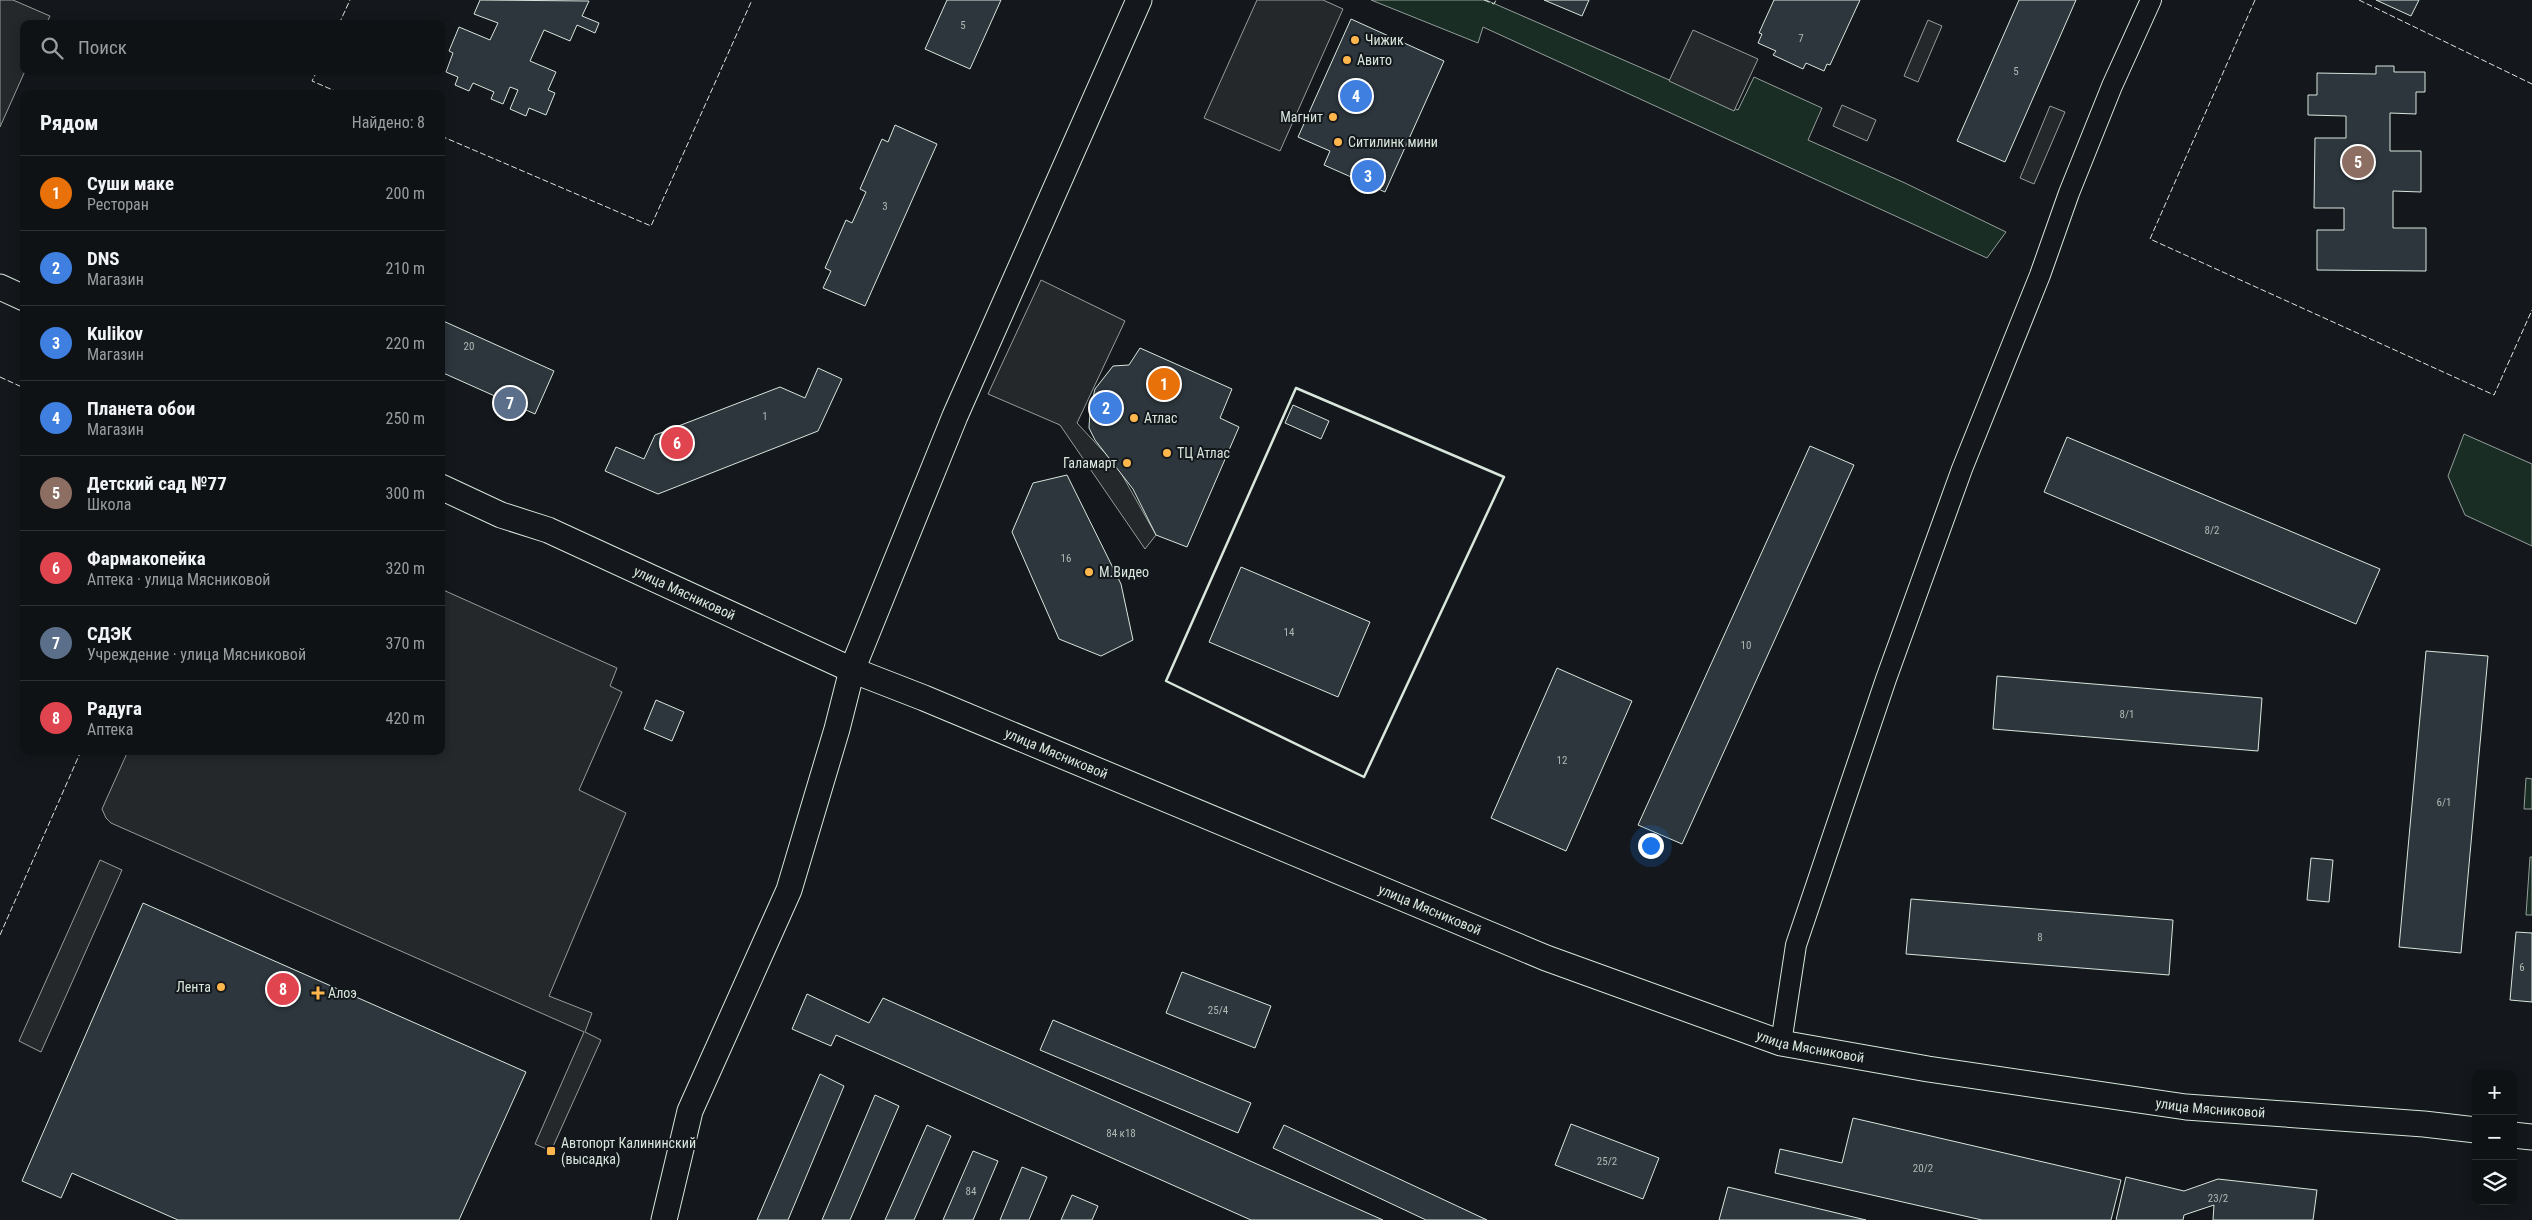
<!DOCTYPE html>
<html lang="ru">
<head>
<meta charset="utf-8">
<style>
  :root { --surface:#0f1215; --page:#1d2022; --text:#f1f3f6; --muted:#9b9ea0; --line:#2f3234; --accent:#8c9099 }
  body { margin:0; font-family:"Roboto Condensed",sans-serif; background:var(--page); color:var(--text) }
  .controls { position:absolute; right:15px; bottom:15px; display:grid; overflow:hidden; border-radius:10px; box-shadow:0 2px 12px #0003 }
  .controls button { width:45px; height:45px; display:grid; place-items:center; padding:0; border:0; border-bottom:1px solid var(--line); background:var(--surface); color:var(--text); font:25px sans-serif }
  .you { position:absolute; left:1650px; top:845px; width:18px; height:18px; margin:-12px; border:4px solid #fff; border-radius:50%; background:#1a73e8; box-shadow:0 0 0 8px #1a73e833 }
  .badge { display:grid; place-items:center; width:32px; height:32px; border-radius:50%; background:var(--accent); color:#fff; font-size:16px; font-weight:700 }
  .pin { position:absolute; translate:-50% -50%; border:2px solid #fff; box-shadow:0 1px 5px #0006 }
  .list { margin:0; padding:0; list-style:none }
  h2 { display:flex; justify-content:space-between; align-items:center; height:65px; margin:0; padding:0 20px; font-size:21px }
  h2 small { font-size:16px; font-weight:400; color:var(--muted) }
  .list li { display:grid; grid-template-columns:32px 1fr auto; gap:15px; align-items:center; box-sizing:border-box; height:75px; padding:0 20px; border-top:1px solid var(--line) }
  .list b { display:block; font-size:19px; white-space:nowrap }
  .list p { margin:0; font-size:16px; white-space:nowrap; color:var(--muted) }
  .list em { font-size:16px; font-style:normal; color:var(--muted) }
  .icon { flex:none; width:28px; height:28px; fill:none; stroke:currentColor; stroke-width:2; stroke-linecap:round; stroke-linejoin:round }
  .map { position:relative; flex:none; width:2532px; height:1220px; overflow:hidden }
  .search { position:absolute; background:var(--surface); box-shadow:0 2px 12px #0003; left:20px; top:20px; width:425px; height:55px; display:flex; align-items:center; gap:12px; box-sizing:border-box; padding:0 18px; border-radius:10px; color:var(--muted); font-size:19px }
  .panel { position:absolute; background:var(--surface); box-shadow:0 2px 12px #0003; left:20px; top:90px; width:425px; height:665px; border-radius:10px }
  .map>svg:first-child { display:block }
  .green { fill:#1a2d24; stroke:#939e99 }
  .parking { fill:#24282b; stroke:#939e99 }
  .building { fill:#2c363c; stroke:#d8e6dc }
  .lines { fill:none; stroke-linecap:round; stroke-linejoin:round }
  .minor-casing { stroke:#d8e6dc; stroke-width:22 }
  .tertiary-casing { stroke:#d8e6dc; stroke-width:27 }
  .minor { stroke:#14181c; stroke-width:20 }
  .tertiary { stroke:#14181c; stroke-width:25 }
  .fence { stroke:#d8e6dc; stroke-width:1; stroke-dasharray:6 2.5; stroke-linecap:butt }
  .wall { stroke:#d8e6dc; stroke-width:2.5 }
  .poi-dot { fill:#ffb74d; stroke:#14181c; stroke-width:2 }
  .labels { text-anchor:middle; stroke-width:4; stroke-linejoin:round; paint-order:stroke }
  .number-label { font-size:11px; fill:#adbab4 }
  .poi-label { font-size:14px; fill:#d8e6dc; stroke:#14181c; text-anchor:start }
  .street-label { font-size:14px; fill:#d8e6dc; stroke:#14181c }
</style>
</head>
<body>
<div class="map">
<svg width="2532" height="1220" viewBox="0 0 2532 1220">
  <rect width="100%" height="100%" fill="#14181c"/>
  <g class="green">
    <path d="M1371 0H1486L1738 110 1754 77 1822 108 1808 140 1905 183 2006 232 1987 258 1483 27 1478 43Z"/>
    <path d="M2464 434 2532 464V546L2465 515 2448 476Z"/>
    <path d="M2526 778 2532 779V809H2524Z"/>
    <path d="M2530 857H2532V915H2526Z"/>
  </g>
  <g class="parking">
    <path d="M0 0H13L50 16 46 24H24L25 71 0 127Z"/>
    <path d="M1257 0H1323L1343 9 1280 151 1204 118Z"/>
    <path d="M1928 20 1942 26 1918 82 1904 76Z"/>
    <path d="M1693 30 1758 59 1734 111 1669 81Z"/>
    <path d="M1842 105 1876 120 1867 141 1833 126Z"/>
    <path d="M2050 106 2065 112 2034 184 2020 178Z"/>
    <path d="M1041 280 1125 321 1077 423 1117 466 1156 535 1145 549 1060 425 988 394Z"/>
    <path d="M441 589 617 668 610 686 622 692 579 790 626 813 549 996 592 1013 585 1032 601 1040 551 1151 535 1144 584 1032 111 823 106 818 102 809 128 751H441Z"/>
    <path d="M100 860 122 870 41 1052 19 1041Z"/>
  </g>
  <g class="building">
    <path d="M480 0 589 1 582 16 599 23 595 33 577 25 570 41 544 30 530 61 556 72 548 90 555 93 546 115 529 108 526 116 510 109 518 90 510 87 503 104 491 99 494 92 473 83 469 91 455 85 458 77 446 72 453 53 449 51 459 27 490 40 498 23 474 14Z"/>
    <path d="M947 0H1001L970 69 925 49Z"/>
    <path d="M1544 0H1589L1582 16Z"/>
    <path d="M1774 0H1860L1830 65 1827 64 1824 71 1806 63 1803 69 1773 55 1776 51 1758 43 1762 34 1759 33Z"/>
    <path d="M2019 0H2076L2005 162 1957 141Z"/>
    <path d="M2376 0H2419L2411 16Z"/>
    <path d="M1351 19 1444 61 1385 192 1324 165 1330 151 1298 137Z"/>
    <path d="M2376 66H2394V72H2425V92H2416V114L2390 113V151H2421V192L2393 191V228H2426V271L2317 270V230H2344V208H2314L2315 138H2346V116L2308 115V95H2317V73L2376 74Z"/>
    <path d="M895 125 937 144 865 306 823 288 831 271 825 268 846 220 852 223 866 192 860 189 882 139 888 142Z"/>
    <path d="M441 320 554 371 535 414 441 372Z"/>
    <path d="M1140 348 1232 389 1220 418 1239 427 1187 547 1156 535 1133 489 1095 440 1089 428 1090 410 1095 389 1113 366 1129 365Z"/>
    <path d="M818 368 842 379 818 431 658 494 605 471 616 447 644 459 655 435 780 387 805 398Z"/>
    <path d="M1293 405 1329 421 1321 439 1285 423Z"/>
    <path d="M2067 437 2380 569 2356 624 2044 492Z"/>
    <path d="M1810 446 1854 465 1682 844 1638 825Z"/>
    <path d="M1067 475 1121 584 1133 640 1101 656 1059 639 1012 532 1033 483Z"/>
    <path d="M1241 567 1370 622 1338 697 1209 642Z"/>
    <path d="M2426 651 2488 656 2461 953 2399 947Z"/>
    <path d="M1557 668 1632 701 1566 851 1491 818Z"/>
    <path d="M1997 676 2262 698 2258 751 1993 729Z"/>
    <path d="M656 700 684 712 672 741 644 729Z"/>
    <path d="M2311 858 2333 860 2329 902 2307 900Z"/>
    <path d="M1911 899 2173 920 2169 975 1906 954Z"/>
    <path d="M143 903 526 1072 459 1220H178L72 1173 61 1198 22 1181Z"/>
    <path d="M2516 932 2532 933V1002L2510 1000Z"/>
    <path d="M1182 972 1271 1006 1255 1048 1166 1013Z"/>
    <path d="M807 994 869 1023 883 998 1383 1220H1251L836 1035 831 1046 792 1029Z"/>
    <path d="M1053 1020 1251 1103 1238 1133 1040 1050Z"/>
    <path d="M820 1074 844 1086 788 1220H757Z"/>
    <path d="M875 1095 899 1106 850 1220H822Z"/>
    <path d="M1853 1118 2121 1180 2111 1220H1982L1775 1173 1780 1149 1842 1163Z"/>
    <path d="M1571 1124 1659 1158 1643 1199 1555 1165Z"/>
    <path d="M927 1125 951 1136 914 1220H885Z"/>
    <path d="M1284 1125 1487 1220H1426L1273 1148Z"/>
    <path d="M973 1151 998 1161 973 1220H943Z"/>
    <path d="M1022 1167 1047 1177 1029 1220H1000Z"/>
    <path d="M2126 1177 2184 1191 2218 1179 2317 1190 2313 1220H2213L2214 1205 2184 1215 2183 1220H2116Z"/>
    <path d="M1728 1187 1866 1220H1719Z"/>
    <path d="M1072 1195 1098 1206 1092 1220H1061Z"/>
  </g>
  <g class="lines">
    <defs>
      <path id="minor" d="M1781 1043 1796 945 1886 679 1962 469 2040 275 2069 193 2112 86 2151 0"/>
      <g id="tertiary">
        <path d="M0 287 24 298"/>
        <path id="s1" d="M441 487 501 515 548 530 852 670 924 698 1546 958 1781 1043 1928 1069 2186 1107 2424 1124 2476 1130"/>
        <path d="M2513 1135 2532 1137"/>
        <path d="M664 1220 690 1111 789 890 837 729 852 670 955 416 1139 0"/>
      </g>
    </defs>
    <use href="#minor" class="minor-casing"/>
    <use href="#tertiary" class="tertiary-casing"/>
    <use href="#minor" class="minor"/>
    <use href="#tertiary" class="tertiary"/>
    <g class="fence">
      <path d="M1484 0 1494 4 1496 0"/>
      <path d="M2255 0 2150 239 2494 395 2532 310"/>
      <path d="M2359 0 2532 84"/>
      <path d="M339 24 350 0"/>
      <path d="M317 71 312 81 342 94"/>
      <path d="M441 136 651 226 752 0"/>
      <path d="M0 377 24 388"/>
      <path d="M0 935 81 751"/>
    </g>
    <path class="wall" d="M1296 388 1504 477 1364 777 1166 681Z"/>
  </g>
  <g class="poi-dot">
    <circle cx="1355" cy="40" r="5"/>
    <circle cx="1347" cy="60" r="5"/>
    <circle cx="1333" cy="117" r="5"/>
    <circle cx="1338" cy="142" r="5"/>
    <circle cx="1134" cy="418" r="5"/>
    <circle cx="1167" cy="453" r="5"/>
    <circle cx="1127" cy="463" r="5"/>
    <circle cx="1089" cy="572" r="5"/>
    <circle cx="221" cy="987" r="5"/>
    <path d="M315.5 985.5h5v5h5v5h-5v5h-5v-5h-5v-5h5z"/>
    <rect x="546" y="1146" width="10" height="10" rx="2.5"/>
  </g>
  <g class="labels">
    <g class="number-label">
      <text x="963" y="29">5</text>
      <text x="1801" y="42">7</text>
      <text x="2016" y="75">5</text>
      <text x="885" y="210">3</text>
      <text x="469" y="350">20</text>
      <text x="765" y="420">1</text>
      <text x="2212" y="534">8/2</text>
      <text x="1066" y="562">16</text>
      <text x="1289" y="636">14</text>
      <text x="1746" y="649">10</text>
      <text x="2127" y="718">8/1</text>
      <text x="1562" y="764">12</text>
      <text x="2444" y="806">6/1</text>
      <text x="2040" y="941">8</text>
      <text x="2522" y="971">6</text>
      <text x="1218" y="1014">25/4</text>
      <text x="1121" y="1137">84 к18</text>
      <text x="1607" y="1165">25/2</text>
      <text x="1923" y="1172">20/2</text>
      <text x="971" y="1195">84</text>
      <text x="2218" y="1202">23/2</text>
    </g>
    <g class="poi-label">
      <text x="1365" y="45">Чижик</text>
      <text x="1357" y="65">Авито</text>
      <text x="1323" y="122" text-anchor="end">Магнит</text>
      <text x="1348" y="147">Ситилинк мини</text>
      <text x="1144" y="423">Атлас</text>
      <text x="1177" y="458">ТЦ Атлас</text>
      <text x="1117" y="468" text-anchor="end">Галамарт</text>
      <text x="1099" y="577">М.Видео</text>
      <text x="211" y="992" text-anchor="end">Лента</text>
      <text x="328" y="998">Алоэ</text>
      <text x="561" y="1148">Автопорт Калининский<tspan x="561" dy="16">(высадка)</tspan></text>
    </g>
    <g class="street-label">
      <text dy="5" stroke="none"><textPath href="#s1" startOffset="266">улица Мясниковой</textPath></text>
      <text dy="5" stroke="none"><textPath href="#s1" startOffset="671">улица Мясниковой</textPath></text>
      <text dy="5" stroke="none"><textPath href="#s1" startOffset="1076">улица Мясниковой</textPath></text>
      <text dy="5" stroke="none"><textPath href="#s1" startOffset="1481">улица Мясниковой</textPath></text>
      <text dy="5" stroke="none"><textPath href="#s1" startOffset="1886">улица Мясниковой</textPath></text>
    </g>
  </g>
</svg>
<div class="controls">
<button>+</button>
<button>−</button>
<button><svg class="icon" aria-label="layers" viewBox="0 0 24 24"><path d="M12 4l9 5-9 5-9-5zM3 14l9 5 9-5"/></svg></button>
</div>
<div class="you"></div>
<div class="pin badge" style="left:1164px;top:384px;background:#e8710a">1</div>
<div class="pin badge" style="left:1106px;top:408px;background:#3f7fe0">2</div>
<div class="pin badge" style="left:1368px;top:176px;background:#3f7fe0">3</div>
<div class="pin badge" style="left:1356px;top:96px;background:#3f7fe0">4</div>
<div class="pin badge" style="left:2358px;top:162px;background:#8d6e63">5</div>
<div class="pin badge" style="left:677px;top:443px;background:#e0444e">6</div>
<div class="pin badge" style="left:510px;top:403px;background:#5c6f8a">7</div>
<div class="pin badge" style="left:283px;top:989px;background:#e0444e">8</div>
<div class="search"><svg class="icon" aria-label="search" viewBox="0 0 24 24"><circle cx="10" cy="10" r="6"/><path d="M15 15l6 6"/></svg>Поиск</div>
<section class="panel">
<h2>Рядом<small>Найдено: 8</small></h2>
<ul class="list">
<li><span class="badge" style="background:#e8710a">1</span><div><b>Суши маке</b><p>Ресторан</p></div><em>200 m</em></li>
<li><span class="badge" style="background:#3f7fe0">2</span><div><b>DNS</b><p>Магазин</p></div><em>210 m</em></li>
<li><span class="badge" style="background:#3f7fe0">3</span><div><b>Kulikov</b><p>Магазин</p></div><em>220 m</em></li>
<li><span class="badge" style="background:#3f7fe0">4</span><div><b>Планета обои</b><p>Магазин</p></div><em>250 m</em></li>
<li><span class="badge" style="background:#8d6e63">5</span><div><b>Детский сад №77</b><p>Школа</p></div><em>300 m</em></li>
<li><span class="badge" style="background:#e0444e">6</span><div><b>Фармакопейка</b><p>Аптека · улица Мясниковой</p></div><em>320 m</em></li>
<li><span class="badge" style="background:#5c6f8a">7</span><div><b>СДЭК</b><p>Учреждение · улица Мясниковой</p></div><em>370 m</em></li>
<li><span class="badge" style="background:#e0444e">8</span><div><b>Радуга</b><p>Аптека</p></div><em>420 m</em></li>
</ul>
</section>
</div>
</body>
</html>
